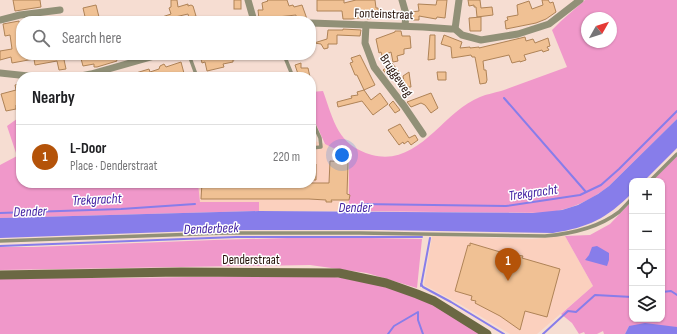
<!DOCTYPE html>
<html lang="en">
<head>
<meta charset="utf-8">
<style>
  :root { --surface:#fff; --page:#f6f6f6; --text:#202124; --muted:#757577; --line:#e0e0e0; --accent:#b45309 }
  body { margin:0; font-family:"Sofia Sans Condensed",sans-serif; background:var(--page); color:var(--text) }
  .controls { position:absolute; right:12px; bottom:12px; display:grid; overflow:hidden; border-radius:8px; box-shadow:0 1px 3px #0004 }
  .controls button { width:36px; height:36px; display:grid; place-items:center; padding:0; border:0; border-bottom:1px solid var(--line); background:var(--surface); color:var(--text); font:20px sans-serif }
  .compass { position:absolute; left:581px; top:12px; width:36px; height:36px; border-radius:50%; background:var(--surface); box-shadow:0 1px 3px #0004; rotate:51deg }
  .you { position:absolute; left:342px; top:155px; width:14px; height:14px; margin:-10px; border:3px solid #fff; border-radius:50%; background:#1a73e8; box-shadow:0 0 0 6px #1a73e833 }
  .badge { display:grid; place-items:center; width:26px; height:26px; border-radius:50%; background:var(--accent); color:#fff; font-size:13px; font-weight:700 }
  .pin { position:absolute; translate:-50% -33px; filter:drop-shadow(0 1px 2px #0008) }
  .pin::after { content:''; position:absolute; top:21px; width:14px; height:12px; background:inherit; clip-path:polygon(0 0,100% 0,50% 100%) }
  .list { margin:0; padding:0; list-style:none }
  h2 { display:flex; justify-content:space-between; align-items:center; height:52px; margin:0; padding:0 16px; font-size:17px }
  h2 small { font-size:13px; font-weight:400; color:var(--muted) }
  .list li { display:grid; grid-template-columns:26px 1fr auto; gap:12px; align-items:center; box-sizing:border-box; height:64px; padding:0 16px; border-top:1px solid var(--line) }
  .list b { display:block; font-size:15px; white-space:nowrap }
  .list p { margin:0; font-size:13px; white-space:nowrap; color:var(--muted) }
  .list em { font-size:13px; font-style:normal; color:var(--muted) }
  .icon { flex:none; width:22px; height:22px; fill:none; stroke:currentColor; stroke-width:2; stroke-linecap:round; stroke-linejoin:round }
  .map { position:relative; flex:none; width:677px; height:334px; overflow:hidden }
  .search { position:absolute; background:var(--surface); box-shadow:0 1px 3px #0004; left:16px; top:16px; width:300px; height:44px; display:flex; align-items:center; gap:10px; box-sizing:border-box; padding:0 14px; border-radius:16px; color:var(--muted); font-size:15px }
  .panel { position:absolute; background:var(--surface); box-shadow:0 1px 3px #0004; left:16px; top:72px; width:300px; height:116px; border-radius:16px }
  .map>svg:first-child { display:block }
  .built { fill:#fbd0be }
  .green { fill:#f098ca; fill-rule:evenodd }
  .water { fill:#877dea }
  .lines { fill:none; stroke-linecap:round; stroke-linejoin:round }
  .stream { stroke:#877dea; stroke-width:2 }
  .building { fill:#f0c194; stroke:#af8357 }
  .lane { stroke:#919077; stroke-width:3.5 }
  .street { stroke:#919077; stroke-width:7 }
  .secondary { stroke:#6b6843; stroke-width:9 }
  .labels { text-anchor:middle; stroke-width:3; stroke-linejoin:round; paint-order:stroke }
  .street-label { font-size:13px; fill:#220d04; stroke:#fff }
  .water-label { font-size:14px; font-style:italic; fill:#4221a2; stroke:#fff }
</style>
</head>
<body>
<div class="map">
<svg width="677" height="334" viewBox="0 0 677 334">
  <rect width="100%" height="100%" fill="#f6ddd2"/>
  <g class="built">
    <path d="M311 140 325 144 339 151 349 160V211H259L258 202H200L198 183H311Z"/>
    <path d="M432 236 532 239 565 236 593 286 537 334H510L458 303 424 285Z"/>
  </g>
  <g class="green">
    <path d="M585 0H677V119L609 186C590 201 571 209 547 213L349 211V160L339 159V151L325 144 311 113V92L323 91C334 121 337 145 372 155 419 167 442 112 480 97 487 94 494 93 501 91 523 83 545 75 567 67L552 30 561 21ZM587 18H611V42H587Z"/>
    <path d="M21 116V183H198L200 202H259V211L0 218V165L17 156 7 126Z"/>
    <path d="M677 156V327L629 326 625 334H604L603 331 597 334H585L584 332 579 334 572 323 561 314 593 286 565 236 590 235 610 224 632 201V319H662V181H652Z"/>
    <path d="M321 237 422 239 417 288 367 273 310 265 0 270V247H34L214 240Z"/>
    <path d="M320 275C359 280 398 286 433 305 450 314 465 324 481 334H0V279L32 278H124Z"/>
  </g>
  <g class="water">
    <path d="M677 119V148L644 181H632V193C606 219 589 227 553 233L381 230H224L0 238V218L259 211 533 213 562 210 578 205 598 194 609 186Z"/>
    <path d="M597 246 609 253V260L607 266 585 260 589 255 592 247Z"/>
    <path d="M645 323 677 327V334H625L629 326Z"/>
  </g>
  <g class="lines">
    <g class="stream">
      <path d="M504 98 586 192"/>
      <path d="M360 204 506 206 580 195 601 185 619 169 677 111"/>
      <path d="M0 213 121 209 195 204"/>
      <path d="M0 246 236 237H422"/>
      <path d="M421 284 423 287 451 302 504 334"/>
      <path d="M421 286 430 238"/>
      <path d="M662 292 671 291 677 295"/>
      <path d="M388 334 394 326 418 312V320L423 334"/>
      <path d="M543 334 568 311 576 312 595 295 632 297"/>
    </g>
  </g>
  <g class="building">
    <path d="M13 0H40L41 7 15 11Z"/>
    <path d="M171 0H177L178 7 188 4V6L191 5 193 6 196 16 189 18 188 14 175 17 176 21H153V20L171 14 169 8 171 7Z"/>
    <rect x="234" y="0" width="7" height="9"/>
    <path d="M267 0H287L289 6 293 5 294 7 302 5 307 19 296 17V15L259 19 258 10H263L262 3 268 1Z"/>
    <path d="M317 0H344V3L356 0H375L376 8H378L379 17 367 19 366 17 352 19H343L342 11H317Z"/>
    <path d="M437 0H447L445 18 437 17 436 19 419 16V20H411V12L419 11 418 4 436 5Z"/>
    <path d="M468 0H480L481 8 492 7 493 15 477 17 476 7H474V5L469 6Z"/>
    <path d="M542 0H548L550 3 553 2 556 12 546 19 536 23 506 29 505 21 508 20 507 17 518 15 517 5 529 1 532 9 543 5Z"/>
    <path d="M96 5 99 17 97 18 98 21H86L83 8Z"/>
    <path d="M481 17V31H470L469 18Z"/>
    <path d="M19 21 21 34V55H63L66 69 59 70 57 61 35 65 34 59 12 63 11 57 0 60V51L12 49 10 35 5 36 3 24Z"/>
    <path d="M343 29 361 30 360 36 337 35V44H328V48L324 49 321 44 314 43 327 39 328 30H343Z"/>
    <path d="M395 31H401L402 36H410L411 48 404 49V54L397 56 398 61 393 62 391 52 382 56 381 52 379 53 376 39 395 32Z"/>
    <path d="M430 35H435V59L428 60Z"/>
    <path d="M444 35 462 42 460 48 470 47V48L479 47V48L525 37 526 41 533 39 535 43 548 38 550 46 547 47 549 50 543 52 542 50 524 55 526 60 520 62V61L512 63 509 55 483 61 484 70H486L487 80 486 83 480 84 475 57H472L471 55 452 58 451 47 441 44Z"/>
    <path d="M80 55H115L117 61 97 67H94V64L83 66Z"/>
    <path d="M200 55H244L245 57 233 60V62L223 64 224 67 207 71 205 62 202 63Z"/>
    <path d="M360 55 375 85 364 90 371 100 380 93 388 104 373 115 362 101 338 107 337 102 352 98 351 96 358 95 357 92 364 90 357 75H355L350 63 353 62 351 58Z"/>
    <path d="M181 62 185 77H126V76L149 69 150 72 159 69 160 66 164 64 166 67Z"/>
    <path d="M301 63V68H308L310 77H299L295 65Z"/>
    <path d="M392 63 400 73 390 78 383 70Z"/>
    <path d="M409 72 411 87H405L403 76Z"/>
    <path d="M437 72H446V80H438Z"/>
    <path d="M21 83V105H16V109L6 111 1 94 16 90 15 85Z"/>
    <path d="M431 93 438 108 431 113 425 105 421 103 411 107 407 102Z"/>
    <path d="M393 101 400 110 395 113 389 105Z"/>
    <path d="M400 124 409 138 415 135 418 140 411 145 408 141 404 144 403 142 399 145 388 130Z"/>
    <path d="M330 161 348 162 347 194 350 195 349 200H331L332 202H326V200L309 199H201L202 183H329Z"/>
    <path d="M316 164V180H311V165Z"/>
    <path d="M470 243 517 257V255L523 256 522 258 560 269 547 317 525 311 520 330 500 316 475 303 476 301 471 300 472 296 455 291 468 245 470 246Z"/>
  </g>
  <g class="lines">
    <g class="lane">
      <path d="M189 55 197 77"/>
      <path d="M284 55 293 77"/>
      <path d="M311 118 320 138 321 147 311 148"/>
      <path d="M650 181 677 154"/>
      <path d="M0 241 226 233H360L545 236C570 234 598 228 619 212 623 208 628 203 632 198"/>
    </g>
    <g class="street">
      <path d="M248 0 254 21"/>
      <path d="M402 0 406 14 405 26"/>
      <path d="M0 20 20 15 60 10"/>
      <path d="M311 23 423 27 451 29H455L462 35 481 40 518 34 549 24 580 0"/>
      <path d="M366 25 365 43 374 67 404 106 423 134"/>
      <path d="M455 29 459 0"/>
      <path d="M0 73 38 77"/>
      <path d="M76 77 91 74 158 55"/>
    </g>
    <path class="secondary" d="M0 275 181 272 339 273 386 283 417 294 434 301 487 334"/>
  </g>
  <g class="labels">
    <g class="street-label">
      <text transform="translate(384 13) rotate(2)" y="5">Fonteinstraat</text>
      <text transform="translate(397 75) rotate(56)" y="5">Bruggeweg</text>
      <text x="251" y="264">Denderstraat</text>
    </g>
    <g class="water-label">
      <text transform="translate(533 192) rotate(-8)" y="5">Trekgracht</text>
      <text transform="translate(97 199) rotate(-3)" y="5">Trekgracht</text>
      <text x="355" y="212">Dender</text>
      <text transform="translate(30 211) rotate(-2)" y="5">Dender</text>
      <text transform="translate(211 228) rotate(-2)" y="5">Denderbeek</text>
    </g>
  </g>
</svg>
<div class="controls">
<button>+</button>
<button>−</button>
<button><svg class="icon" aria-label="locate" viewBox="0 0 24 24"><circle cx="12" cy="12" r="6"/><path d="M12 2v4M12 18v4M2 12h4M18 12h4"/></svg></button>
<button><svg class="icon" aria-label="layers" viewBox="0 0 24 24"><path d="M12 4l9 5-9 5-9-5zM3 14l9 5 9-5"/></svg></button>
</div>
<svg class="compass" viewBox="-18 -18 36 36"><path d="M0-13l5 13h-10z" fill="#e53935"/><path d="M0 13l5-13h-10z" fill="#757577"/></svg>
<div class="you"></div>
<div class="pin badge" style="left:508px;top:281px">1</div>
<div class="search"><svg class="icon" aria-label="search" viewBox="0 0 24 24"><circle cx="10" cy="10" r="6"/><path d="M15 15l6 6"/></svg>Search here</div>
<section class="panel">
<h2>Nearby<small></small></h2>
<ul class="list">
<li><span class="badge">1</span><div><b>L-Door</b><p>Place · Denderstraat</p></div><em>220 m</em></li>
</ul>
</section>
</div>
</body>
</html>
